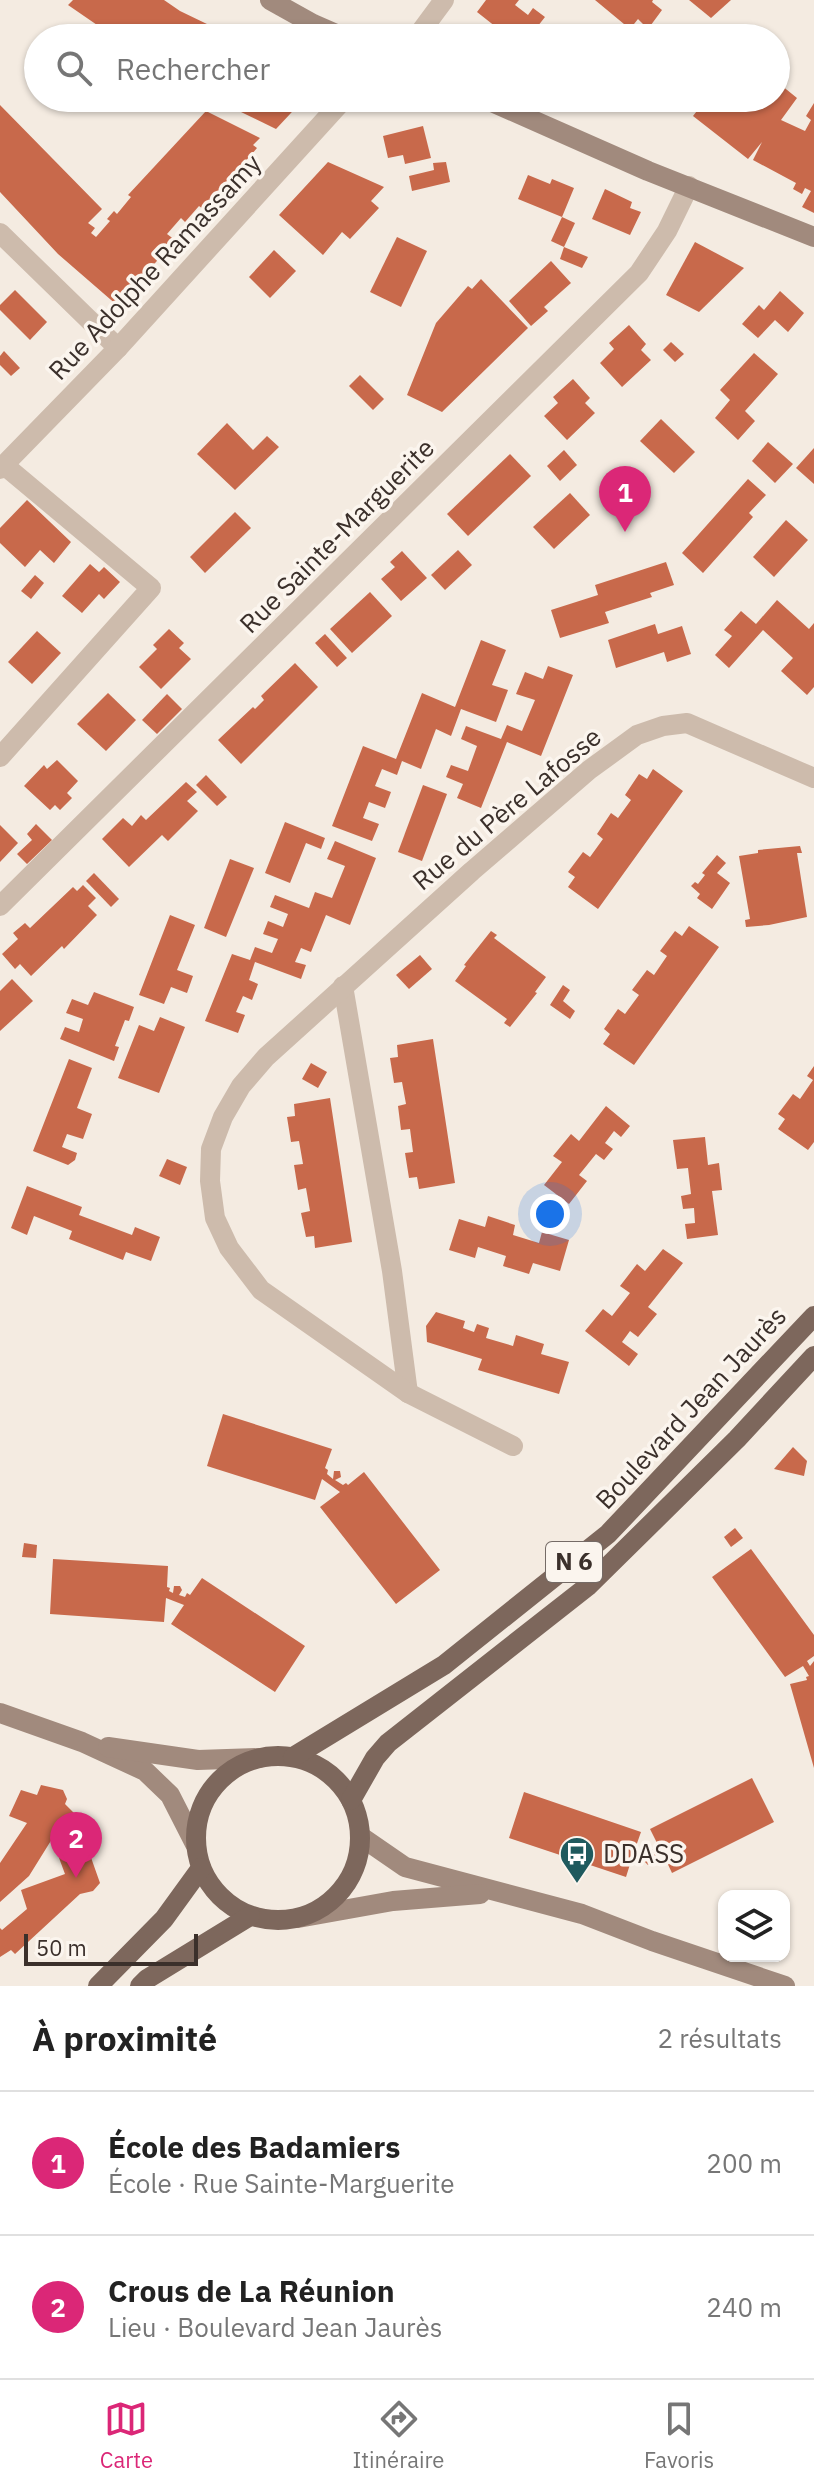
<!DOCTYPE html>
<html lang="fr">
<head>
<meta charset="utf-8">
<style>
  :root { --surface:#fff; --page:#f2f2f2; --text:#222; --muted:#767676; --line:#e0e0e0; --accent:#db2777 }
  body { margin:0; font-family:"IBM Plex Sans",sans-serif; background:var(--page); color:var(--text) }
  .controls { position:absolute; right:24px; bottom:24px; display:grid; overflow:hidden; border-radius:16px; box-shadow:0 2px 6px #0004 }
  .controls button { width:72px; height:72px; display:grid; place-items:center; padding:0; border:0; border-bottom:2px solid var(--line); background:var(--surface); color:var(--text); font:40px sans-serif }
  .scale { position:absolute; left:24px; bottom:20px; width:174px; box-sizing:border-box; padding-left:8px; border:4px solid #3b302b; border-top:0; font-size:22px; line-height:28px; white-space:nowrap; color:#3b302b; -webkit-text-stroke:6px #fbf5ee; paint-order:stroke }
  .you { position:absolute; left:550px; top:1214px; width:28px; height:28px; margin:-20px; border:6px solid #fff; border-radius:50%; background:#1a73e8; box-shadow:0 0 0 12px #1a73e833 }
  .badge { display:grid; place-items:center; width:52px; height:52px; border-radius:50%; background:var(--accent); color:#fff; font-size:26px; font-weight:700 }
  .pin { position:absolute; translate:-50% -66px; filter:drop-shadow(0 2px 4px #0008) }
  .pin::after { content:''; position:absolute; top:42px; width:28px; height:24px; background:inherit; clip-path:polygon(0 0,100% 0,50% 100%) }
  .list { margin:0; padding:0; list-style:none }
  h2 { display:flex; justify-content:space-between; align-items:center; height:104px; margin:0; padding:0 32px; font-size:34px }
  h2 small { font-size:26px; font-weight:400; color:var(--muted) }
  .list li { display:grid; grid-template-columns:52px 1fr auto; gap:24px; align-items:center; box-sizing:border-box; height:144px; padding:0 32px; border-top:2px solid var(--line) }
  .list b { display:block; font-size:30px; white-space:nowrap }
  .list p { margin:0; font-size:26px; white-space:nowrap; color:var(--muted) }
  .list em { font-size:26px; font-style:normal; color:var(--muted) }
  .icon { flex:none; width:44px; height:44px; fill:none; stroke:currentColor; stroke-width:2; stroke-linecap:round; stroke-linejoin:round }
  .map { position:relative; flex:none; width:814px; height:1986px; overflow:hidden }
  .search { position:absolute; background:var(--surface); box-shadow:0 2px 6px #0004; left:24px; right:24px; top:24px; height:88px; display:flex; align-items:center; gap:20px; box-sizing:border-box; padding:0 28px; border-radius:44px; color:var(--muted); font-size:30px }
  .sheet { height:392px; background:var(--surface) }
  nav { display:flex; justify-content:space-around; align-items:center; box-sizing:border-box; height:112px; border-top:2px solid var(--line); background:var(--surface); font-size:22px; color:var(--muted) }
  nav a { display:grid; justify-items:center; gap:4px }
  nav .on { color:var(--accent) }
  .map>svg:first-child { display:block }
  .building { fill:#c8694b }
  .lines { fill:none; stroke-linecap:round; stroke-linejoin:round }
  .street { stroke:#cdbbac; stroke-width:20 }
  .secondary { stroke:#a18a7d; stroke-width:20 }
  .primary { stroke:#7d675c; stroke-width:20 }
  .labels { text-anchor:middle; stroke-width:7; stroke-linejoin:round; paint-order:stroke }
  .shield { fill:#fbf5ee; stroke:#756b66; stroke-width:2 }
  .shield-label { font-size:24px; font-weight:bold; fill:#3b302b }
  .street-label { font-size:26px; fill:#3b302b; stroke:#fbf5ee }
  .poi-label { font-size:26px; fill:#3b302b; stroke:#fbf5ee; text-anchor:start }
</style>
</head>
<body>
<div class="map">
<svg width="814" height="1986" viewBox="0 0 814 1986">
  <rect width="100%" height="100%" fill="#f4ebe1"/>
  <g class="building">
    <path d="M73 0H164L180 11 236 38H116L68 5Z"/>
    <path d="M486 0H519L515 5 528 15 533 8 545 17 530 36 519 27 510 38 477 12Z"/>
    <path d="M595 0H653L652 2 662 10 648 29 638 19 630 29Z"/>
    <path d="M689 0H731L711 18Z"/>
    <path d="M776 81 797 98 781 120 805 131 811 120 806 116 814 103V213L802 207 811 191 805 188 802 194 793 189 796 183 753 160 762 142 748 159 693 116 707 98H752L758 103 762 98H776Z"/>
    <path d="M212 98H305L276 129Z"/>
    <path d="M0 105 102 209 88 223 95 228 91 233 96 237 110 221 107 219 114 211 117 214 131 197 128 195 206 111 260 138 253 145 257 148 203 209 199 206 185 222 181 218 167 234 175 240 118 306 58 254 0 192Z"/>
    <path d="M423 126 431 158 405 164 403 155 388 158 383 136Z"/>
    <path d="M328 162 384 187 371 201 379 208 350 239 342 232 323 255 279 215Z"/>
    <path d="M446 162 450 182 412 191 409 176 434 170 433 163Z"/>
    <path d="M528 175 550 184 552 179 574 188 562 217 518 199Z"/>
    <path d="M605 189 632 202 630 208 641 212 630 235 592 219Z"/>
    <path d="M562 217 575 223 564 247 551 241Z"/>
    <path d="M397 237 427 251 401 307 370 292Z"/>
    <path d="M695 242 744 268 699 312 666 295Z"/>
    <path d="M564 247 588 257 582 268 560 259Z"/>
    <path d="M274 250 296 271 270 298 249 277Z"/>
    <path d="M551 261 571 283 544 307 548 311 531 326 509 301Z"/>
    <path d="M481 279 528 328 442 412 407 395 436 323 468 286 472 289Z"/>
    <path d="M15 290 47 322 30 340 0 310V305Z"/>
    <path d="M780 291 804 313 788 332 775 320 758 338 742 324 759 305 764 310Z"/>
    <path d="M629 325 646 344 641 350 651 360 622 387 600 363 614 349 609 343Z"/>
    <path d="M671 342 684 354 675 362 663 350Z"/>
    <path d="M4 351 20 368 11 376 0 365V356Z"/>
    <path d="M754 353 778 374 745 411 755 421 738 440 715 418 730 400 720 390Z"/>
    <path d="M360 375 384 399 373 410 349 386Z"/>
    <path d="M573 379 590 398 585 403 595 413 567 440 544 416 558 403 553 397Z"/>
    <path d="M661 419 695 452 674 473 640 441Z"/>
    <path d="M227 423 253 450 267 436 279 447 235 490 197 454Z"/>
    <path d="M768 442 793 464 775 483 752 461Z"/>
    <path d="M814 448V484L796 468Z"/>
    <path d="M564 450 577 465 560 481 547 466Z"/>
    <path d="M510 454 531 476 468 536 447 514Z"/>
    <path d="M748 479 766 495 749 513 753 517 703 573 682 553Z"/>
    <path d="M570 493 590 515 554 549 533 527Z"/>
    <path d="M27 500 71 542 54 563 40 550 25 567 0 543V528Z"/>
    <path d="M235 512 251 528 205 573 190 557Z"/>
    <path d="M786 520 808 540 774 577 753 557Z"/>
    <path d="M458 550 472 565 445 590 431 575Z"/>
    <path d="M402 551 427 578 401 601 381 579 395 567 390 562Z"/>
    <path d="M666 562 674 585 650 593 652 597 605 612 609 623 560 638 551 610 598 595 595 585Z"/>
    <path d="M90 564 99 572 104 567 120 582 104 599 99 594 82 613 62 596Z"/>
    <path d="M35 575 44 583 31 599 21 591Z"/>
    <path d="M370 592 392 616 352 653 330 629Z"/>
    <path d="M777 600 809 629 814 623V687L807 695 781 671 793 658 763 630 729 668 715 655 732 636 724 630 741 611 756 624Z"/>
    <path d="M655 624 658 634 682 626 691 654 667 662 664 652 616 668 608 640Z"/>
    <path d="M169 629 184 643 179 648 191 659 161 689 139 667 157 649 153 645Z"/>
    <path d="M37 631 61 653 32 684 8 662Z"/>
    <path d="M325 634 347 658 337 667 315 643Z"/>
    <path d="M481 640 506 650 492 685 508 690 496 722 461 709 451 736 436 729 421 769 402 761 397 775 382 769 375 786 391 792 385 808 369 802 363 818 379 824 372 841 332 826 363 746 396 759 422 693 455 707Z"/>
    <path d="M295 663 318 687 241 764 218 740 253 707 255 709 264 700 261 696Z"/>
    <path d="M548 666 573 675 541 756 507 742 481 808 457 798 463 784 446 777 451 765 468 771 477 746 461 739 466 726 501 739 507 725 522 731 535 700 516 694 523 677 525 672 543 679Z"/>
    <path d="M108 693 136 720 106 751 77 724Z"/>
    <path d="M167 694 182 709 157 734 142 720Z"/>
    <path d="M57 760 78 781 67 793 72 798 60 810 55 805 50 810 24 786 44 765 47 769Z"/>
    <path d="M653 769 683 791 598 909 568 887 575 877 568 872 583 852 590 857 603 839 597 834 611 813 618 818 631 800 625 795 639 774 647 779Z"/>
    <path d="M206 775 227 797 217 806 196 785Z"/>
    <path d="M186 782 197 792 187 801 198 811 168 841 162 835 129 867 102 839 123 818 132 826 141 815 146 820Z"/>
    <path d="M423 785 447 794 422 861 398 852Z"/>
    <path d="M285 822 325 838 321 849 306 843 290 883 265 873Z"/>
    <path d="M36 824 52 840 27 864 17 854 32 840 27 834Z"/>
    <path d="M0 825 18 843 0 862Z"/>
    <path d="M335 841 376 858 350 925 326 915 311 952 301 948 295 962 306 965 301 979 255 962 249 980 258 984 252 1000 243 996 236 1012 245 1015 238 1033 205 1021 232 954 250 960 255 947 272 953 278 939 263 934 268 921 283 927 288 914 270 907 275 895 309 908 315 892 332 898 345 866 327 859Z"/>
    <path d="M800 846 802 853H797L807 917 769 925 746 927 745 920 750 919 739 856 758 853V850Z"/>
    <path d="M717 855 726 863 717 873 730 883 712 909 697 898 700 894 691 886 695 882 698 884 705 875 702 873Z"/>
    <path d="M230 859 254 868 226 937 204 928Z"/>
    <path d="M94 873 119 899 111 907 86 881Z"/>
    <path d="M83 885 96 898 88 906 97 915 64 949 62 946 31 976 20 964 15 969 2 954 18 939 13 933 25 923 30 928 73 887 77 891Z"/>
    <path d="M170 915 195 925 177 970 193 976 187 993 171 987 164 1004 139 995Z"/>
    <path d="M689 926 719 947 634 1065 603 1044 610 1034 604 1029 618 1009 625 1014 639 995 632 990 647 970 654 975 667 956 660 951 675 931 682 936Z"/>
    <path d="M491 931 497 935 494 938 546 977 535 992 537 993 510 1027 504 1023 507 1019 455 981 466 966 464 965Z"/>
    <path d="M420 955 432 969 409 989 396 975Z"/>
    <path d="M12 979 33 1001 0 1031V991Z"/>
    <path d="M563 985 570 990 563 1001 575 1011 570 1019 550 1005Z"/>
    <path d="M94 992 134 1007 129 1021 125 1020 115 1046 119 1047 114 1061 60 1039 65 1027 79 1032 83 1019 66 1013 72 999 88 1005Z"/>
    <path d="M160 1017 185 1027 159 1093 118 1078 139 1025 154 1031Z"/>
    <path d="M433 1039 455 1183 419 1189 417 1177 409 1178 405 1153 413 1152 410 1129 401 1130 398 1106 406 1104 402 1082 394 1083 390 1058 398 1057 397 1045Z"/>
    <path d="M69 1059 92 1068 77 1108 92 1114 83 1139 67 1134 62 1147 77 1153 75 1160 68 1165 33 1151Z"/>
    <path d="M311 1063 327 1072 318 1088 302 1079Z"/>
    <path d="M814 1066V1142L808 1150 778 1129 785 1119 778 1114 793 1094 800 1099 813 1080 807 1076Z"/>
    <path d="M330 1098 352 1242 315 1248 314 1236 306 1237 301 1213 310 1211 306 1188 298 1190 294 1165 303 1164 299 1141 291 1142 287 1117 295 1116 294 1104Z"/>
    <path d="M606 1106 630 1126 621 1137 614 1131 605 1143 613 1149 604 1160 596 1154 579 1175 587 1181 569 1204 544 1185 562 1162 553 1156 571 1134 579 1141Z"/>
    <path d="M705 1137 708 1165 719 1163 722 1190 712 1191 718 1235 687 1239 685 1224 695 1223 694 1208 683 1209 681 1196 691 1194 688 1168 677 1169 673 1140Z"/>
    <path d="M167 1159 187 1167 180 1185 159 1176Z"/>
    <path d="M27 1186 82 1207 79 1215 132 1235 135 1227 160 1237 151 1261 126 1252 123 1260 69 1239 72 1231 34 1216 27 1235 11 1228Z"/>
    <path d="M488 1216 515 1225 513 1235 539 1243 542 1232 569 1240 560 1271 533 1263 529 1274 503 1266 506 1256 478 1247 475 1258 449 1250 459 1219 485 1227Z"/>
    <path d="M663 1249 683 1263 648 1307 657 1314 638 1337 630 1331 622 1342 638 1354 629 1366 585 1331 603 1309 612 1316 630 1293 620 1286 637 1264 645 1271Z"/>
    <path d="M436 1312 465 1321 463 1328 474 1332 477 1324 489 1328 486 1338 513 1346 516 1335 544 1344 541 1354 569 1362 559 1394 478 1370 482 1359 427 1342 426 1326Z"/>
    <path d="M223 1414 332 1449 325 1468 328 1470 327 1474 333 1479 334 1471H340L341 1477 335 1480 343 1485 346 1483 348 1485 364 1472 440 1570 396 1604 320 1507 340 1492 322 1479 315 1500 207 1466Z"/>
    <path d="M793 1447 807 1461 804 1476 774 1469Z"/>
    <path d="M735 1528 743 1538 731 1547 724 1537Z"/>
    <path d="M24 1543 37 1545 36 1558 22 1557Z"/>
    <path d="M751 1549 814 1635V1656L807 1661 810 1666 814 1661V1768L790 1684 807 1680 806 1677 809 1676 803 1666 785 1677 712 1577Z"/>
    <path d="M53 1559 168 1566 167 1587 170 1588 169 1591 173 1593 174 1586H180L182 1590 179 1595 185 1597 187 1593 190 1595 202 1578 305 1646 275 1692 171 1624 184 1605 166 1598 164 1622 50 1614Z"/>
    <path d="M752 1778 774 1822 672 1873 664 1856 654 1857V1863L648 1865 645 1862 646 1857 632 1858 626 1877 509 1838 524 1792 641 1832 635 1849H657L656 1846 658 1845 650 1829Z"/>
    <path d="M41 1785 63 1790 67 1799 65 1804 76 1815 100 1883 93 1891 80 1894 15 1954 11 1950 0 1957V1928L2 1930 27 1909 21 1890 65 1874 52 1839 29 1876 0 1902V1863L27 1823 9 1816 21 1790 37 1795Z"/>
  </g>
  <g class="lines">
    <g class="street">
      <path d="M416 38 444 0"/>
      <path d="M0 233 118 348"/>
      <path d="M0 469 118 348 345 98"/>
      <path d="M0 757 151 588 4 465"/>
      <path d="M0 906 639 273 667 231 689 186"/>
      <path d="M343 986 392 1271 408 1393"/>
      <path d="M513 1446 408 1393 261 1290 229 1248 215 1218 210 1181 211 1149 223 1117 241 1086 266 1057 472 871 589 770 637 735 663 726 687 723 814 778"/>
    </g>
    <g class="secondary">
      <path d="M270 0 313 24 345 38"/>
      <path d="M483 98 648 171 814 237"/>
      <path d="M0 1713 82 1742 145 1771 170 1795 195 1844"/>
      <path d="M108 1747 198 1760 259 1758"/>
      <path d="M360 1836 405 1867 582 1914 652 1941 785 1986"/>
      <path d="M298 1918 393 1901 480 1894"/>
    </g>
    <g class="primary">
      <circle cx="278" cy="1838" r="82"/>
      <path d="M293 1757 444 1665 608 1534 814 1316"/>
      <path d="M351 1800 375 1758 388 1743 588 1586 737 1439 814 1356"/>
      <path d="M98 1986 164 1919 201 1868"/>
      <path d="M140 1986 147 1979 250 1916"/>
    </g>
  </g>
  <defs>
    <symbol id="bus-pin" viewBox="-11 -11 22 30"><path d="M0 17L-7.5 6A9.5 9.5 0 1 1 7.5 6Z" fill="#1f5a5e" stroke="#fbf5ee"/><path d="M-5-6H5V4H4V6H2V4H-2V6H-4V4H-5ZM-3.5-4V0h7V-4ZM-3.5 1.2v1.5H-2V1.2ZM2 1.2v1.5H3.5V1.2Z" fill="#fff"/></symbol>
  </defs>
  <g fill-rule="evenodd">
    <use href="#bus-pin" x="557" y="1834" width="40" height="54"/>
  </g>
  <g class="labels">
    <rect class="shield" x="546" y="1542" width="56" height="40" rx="6"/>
    <g class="shield-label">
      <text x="574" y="1570">N 6</text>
    </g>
    <g class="street-label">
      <text transform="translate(155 267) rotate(-47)" y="9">Rue Adolphe Ramassamy</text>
      <text transform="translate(337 536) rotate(-45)" y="9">Rue Sainte-Marguerite</text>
      <text transform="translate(507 809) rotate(-40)" y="9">Rue du Père Lafosse</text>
      <text transform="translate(691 1408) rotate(-47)" y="9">Boulevard Jean Jaurès</text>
    </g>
    <g class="poi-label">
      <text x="603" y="1863">DDASS</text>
    </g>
  </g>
</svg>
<div class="controls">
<button><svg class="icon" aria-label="layers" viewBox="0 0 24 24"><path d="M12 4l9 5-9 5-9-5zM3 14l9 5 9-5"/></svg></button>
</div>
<div class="scale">50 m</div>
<div class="you"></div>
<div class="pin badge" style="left:625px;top:532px">1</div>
<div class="pin badge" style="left:76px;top:1878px">2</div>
<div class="search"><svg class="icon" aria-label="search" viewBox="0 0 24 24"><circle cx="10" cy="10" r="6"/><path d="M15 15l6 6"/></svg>Rechercher</div>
</div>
<section class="sheet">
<h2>À proximité<small>2 résultats</small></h2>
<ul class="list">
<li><span class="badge">1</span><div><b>École des Badamiers</b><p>École · Rue Sainte-Marguerite</p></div><em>200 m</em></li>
<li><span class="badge">2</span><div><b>Crous de La Réunion</b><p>Lieu · Boulevard Jean Jaurès</p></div><em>240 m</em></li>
</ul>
</section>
<nav>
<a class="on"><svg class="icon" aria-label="map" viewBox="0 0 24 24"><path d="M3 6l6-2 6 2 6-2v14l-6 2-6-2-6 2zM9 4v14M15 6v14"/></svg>Carte</a>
<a><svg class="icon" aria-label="directions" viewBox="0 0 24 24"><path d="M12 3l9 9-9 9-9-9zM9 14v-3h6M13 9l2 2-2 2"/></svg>Itinéraire</a>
<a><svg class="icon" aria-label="saved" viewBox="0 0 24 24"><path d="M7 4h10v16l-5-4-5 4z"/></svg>Favoris</a>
</nav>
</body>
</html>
